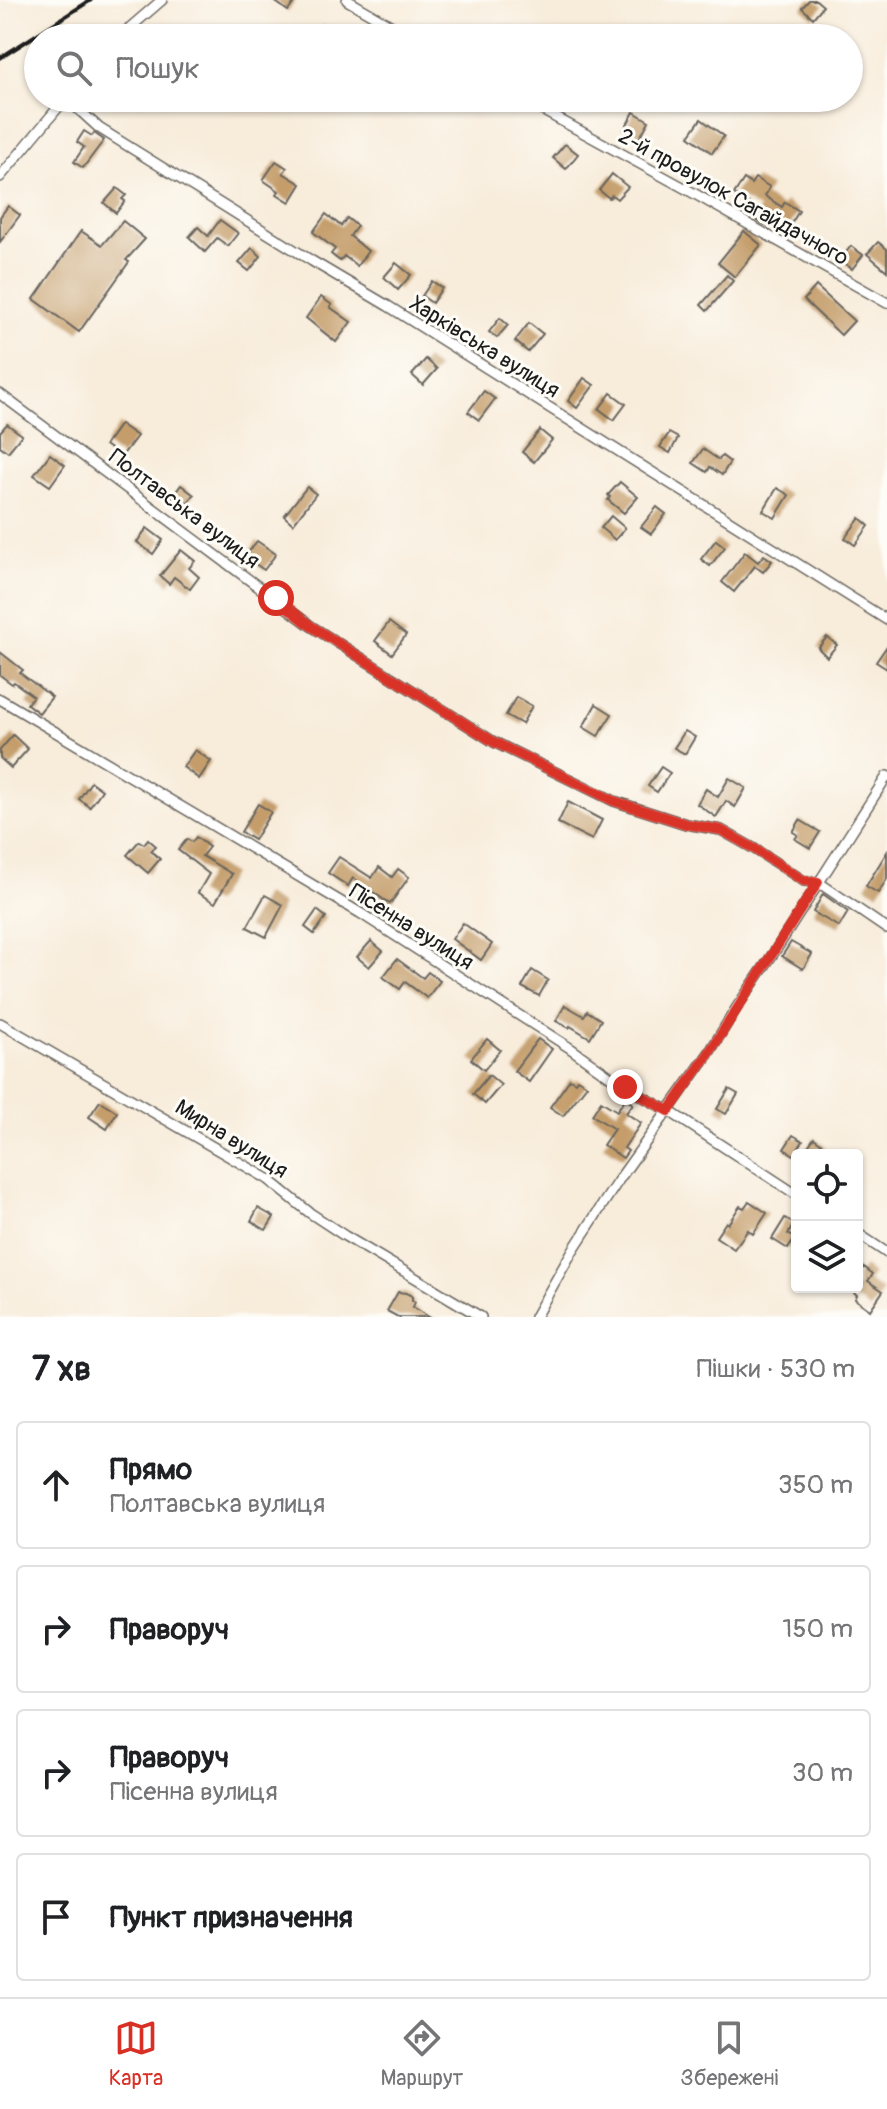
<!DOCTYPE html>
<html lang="uk">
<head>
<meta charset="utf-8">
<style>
  :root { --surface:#fff; --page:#f6f6f6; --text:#202124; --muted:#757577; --line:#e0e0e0; --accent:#d93025 }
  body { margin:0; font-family:Pangolin,sans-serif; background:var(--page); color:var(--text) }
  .controls { position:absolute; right:24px; bottom:24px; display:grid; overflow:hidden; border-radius:8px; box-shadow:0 2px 6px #0004 }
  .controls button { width:72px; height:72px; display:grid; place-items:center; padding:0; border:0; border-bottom:2px solid var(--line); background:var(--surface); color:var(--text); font:40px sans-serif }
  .stop { position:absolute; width:24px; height:24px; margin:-18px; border:6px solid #d93025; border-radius:50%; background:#fff }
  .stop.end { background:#d93025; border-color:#fff; box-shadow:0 2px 8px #0008 }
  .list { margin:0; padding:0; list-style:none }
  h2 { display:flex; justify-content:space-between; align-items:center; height:104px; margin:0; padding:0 32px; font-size:34px }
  h2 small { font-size:26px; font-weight:400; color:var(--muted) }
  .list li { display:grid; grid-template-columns:52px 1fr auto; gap:24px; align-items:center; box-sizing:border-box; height:128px; margin:0 16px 16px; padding:0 16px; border:2px solid var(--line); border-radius:8px }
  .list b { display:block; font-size:30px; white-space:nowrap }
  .list p { margin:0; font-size:26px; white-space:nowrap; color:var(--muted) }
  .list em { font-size:26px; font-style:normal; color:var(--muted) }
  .icon { flex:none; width:44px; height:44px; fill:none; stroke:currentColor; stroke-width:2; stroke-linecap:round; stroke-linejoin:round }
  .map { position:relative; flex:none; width:887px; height:1317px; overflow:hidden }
  .search { position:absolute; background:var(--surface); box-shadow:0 2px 6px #0004; left:24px; right:24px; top:24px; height:88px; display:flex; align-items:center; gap:20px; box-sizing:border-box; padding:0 28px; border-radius:44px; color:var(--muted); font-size:30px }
  .sheet { height:680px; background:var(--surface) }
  nav { display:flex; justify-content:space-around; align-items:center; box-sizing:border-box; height:112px; border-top:2px solid var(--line); background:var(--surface); font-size:22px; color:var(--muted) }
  nav a { display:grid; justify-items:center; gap:4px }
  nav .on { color:var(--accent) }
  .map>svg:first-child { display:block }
  .building { fill:#c49d6a }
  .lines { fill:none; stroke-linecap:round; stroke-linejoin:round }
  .minor-casing { stroke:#69655e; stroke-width:12 }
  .minor { stroke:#fff; stroke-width:9 }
  .rail { stroke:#1c1c1c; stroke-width:4 }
  .route { stroke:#d93025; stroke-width:10 }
  .labels { text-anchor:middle; stroke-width:6; stroke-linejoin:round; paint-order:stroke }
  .street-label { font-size:22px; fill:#1c1c1c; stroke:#fdfcf7 }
</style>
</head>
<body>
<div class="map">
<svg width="887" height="1317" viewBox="0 0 887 1317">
  <rect width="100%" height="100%" fill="#fdfcf7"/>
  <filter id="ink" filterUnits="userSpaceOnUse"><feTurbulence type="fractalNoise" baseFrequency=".0125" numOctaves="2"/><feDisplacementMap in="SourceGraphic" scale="16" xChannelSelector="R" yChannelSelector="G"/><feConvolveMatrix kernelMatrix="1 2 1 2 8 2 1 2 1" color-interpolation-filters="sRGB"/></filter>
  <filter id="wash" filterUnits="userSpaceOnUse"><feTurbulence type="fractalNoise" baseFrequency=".006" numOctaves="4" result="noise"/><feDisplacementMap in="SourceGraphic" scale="32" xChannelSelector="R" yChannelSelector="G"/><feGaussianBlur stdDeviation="1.8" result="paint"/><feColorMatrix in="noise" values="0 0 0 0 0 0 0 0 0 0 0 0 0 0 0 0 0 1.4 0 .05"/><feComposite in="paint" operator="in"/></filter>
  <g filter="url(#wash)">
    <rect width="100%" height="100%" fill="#f8ecda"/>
    <g id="blocks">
      <g class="building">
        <path d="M273 0H296L288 11Z"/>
        <path d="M809 0H816L823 6 813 18 802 8Z"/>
        <path d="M323 25 342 38H314Z"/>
        <path d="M634 112 649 121 639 139 624 130Z"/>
        <path d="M701 119 724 136 712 153 689 136Z"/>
        <path d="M84 131 92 136 94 133 104 140 83 168 74 162 84 147 77 142Z"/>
        <path d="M565 144 578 154 566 169 553 158Z"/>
        <path d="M276 161 287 168 283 173 301 184 290 202 277 194 279 191 263 180Z"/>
        <path d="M612 174 628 187 617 199 612 195 609 198 599 190Z"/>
        <path d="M755 178 770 187 765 196 782 207 785 202 799 211 789 227 773 217 767 226 761 223 753 218 759 209 734 194 744 179 751 184Z"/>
        <path d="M117 188 126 195 122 199 125 201 116 213 104 203Z"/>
        <path d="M8 206 20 215 0 242V217Z"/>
        <path d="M326 214 341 226 347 218 357 226 350 236 368 251 357 266 344 256 340 261 331 254 335 249 313 232Z"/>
        <path d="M220 220 238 233 228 246 217 238 205 252 189 237 198 227 208 236Z"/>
        <path d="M123 221 145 239 126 260 129 262 79 332 34 299 81 231 102 245Z"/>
        <path d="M744 231 761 245 735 277 718 263Z"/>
        <path d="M878 242 887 249V271L867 254Z"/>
        <path d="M851 246 863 255 852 269 840 260Z"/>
        <path d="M252 248 261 256 249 271 239 263Z"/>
        <path d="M396 263 411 275 398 290 384 277Z"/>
        <path d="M727 275 733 281 707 311 701 305Z"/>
        <path d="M432 281 442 288 432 303 422 296Z"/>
        <path d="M816 286 854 321 841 335 804 300Z"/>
        <path d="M321 297 332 305 330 307 351 322 336 342 306 318Z"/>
        <path d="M500 318 508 325 497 338 489 332Z"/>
        <path d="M529 323 543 334 528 352 515 341Z"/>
        <path d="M426 359 437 369 423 385 412 375Z"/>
        <path d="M584 378 594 385 577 408 568 401Z"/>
        <path d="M484 391 495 399 479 420 468 412Z"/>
        <path d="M611 393 626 404 614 420 599 409Z"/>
        <path d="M7 424 22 435 8 452 0 446V432Z"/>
        <path d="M120 424 137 436 121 457 105 445Z"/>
        <path d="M540 430 552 440 534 462 522 452Z"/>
        <path d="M669 433 678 438 670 453 660 447Z"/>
        <path d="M703 449 719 460 722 456 730 462 722 475 710 467 707 472 693 463Z"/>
        <path d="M50 454 65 465 50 486 34 475Z"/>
        <path d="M620 482 638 497 624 513 608 500 610 497 608 495Z"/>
        <path d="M181 485 194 495 184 507 172 497Z"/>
        <path d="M307 487 316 494 293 524 284 516Z"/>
        <path d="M777 488 789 495 775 518 763 511Z"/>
        <path d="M657 507 666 514 651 534 641 527Z"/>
        <path d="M611 516 625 528 615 540 601 528Z"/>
        <path d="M860 518 869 526 855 545 845 538Z"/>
        <path d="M147 528 163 540 153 554 137 542Z"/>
        <path d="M716 540 725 547 710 566 701 559Z"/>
        <path d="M257 541 276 554 264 570 245 557Z"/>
        <path d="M181 550 195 561 189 568 199 577 190 589 174 577 169 584 160 576Z"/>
        <path d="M745 552 758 562 764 555 772 561 763 572 755 566 734 592 722 582Z"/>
        <path d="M389 622 406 635 392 654 375 641Z"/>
        <path d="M827 637 837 645 827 657 818 648Z"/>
        <path d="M887 646V669L876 662Z"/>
        <path d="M0 652 23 670 20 673 52 697 39 713 27 704 33 696 14 682 12 684 0 675Z"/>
        <path d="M516 697 532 706 522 724 506 715Z"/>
        <path d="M596 704 612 714 598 736 583 727Z"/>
        <path d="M685 731 695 737 685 754 674 748Z"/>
        <path d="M13 735 28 749 11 768 0 758V750Z"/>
        <path d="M195 750 211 761 199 779 183 767Z"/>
        <path d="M661 767 670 773 657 792 648 786Z"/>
        <path d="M729 778 746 788 735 807 726 801 716 817 697 804 706 789 718 797Z"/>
        <path d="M91 782 102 790 90 807 79 799Z"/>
        <path d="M568 802 602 820 592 840 558 823Z"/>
        <path d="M258 804 271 812 254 840 241 832Z"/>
        <path d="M800 820 820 832 810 848 795 839 798 835 793 832Z"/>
        <path d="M196 837 209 847 202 856 232 874 215 903 198 893 209 874 178 850 187 839 192 842Z"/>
        <path d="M148 839 156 846 151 851 160 859 148 873 127 855 139 841 144 844Z"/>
        <path d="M887 852V879L878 893 866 886Z"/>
        <path d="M339 857 372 878 379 867 392 877 398 869 409 877 390 904 353 878 348 886 328 873Z"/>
        <path d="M823 894 848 912 839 927 813 912Z"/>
        <path d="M265 895 283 905 266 937 247 927Z"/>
        <path d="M317 910 326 917 314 934 305 927Z"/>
        <path d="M463 923 492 944 481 960 452 939Z"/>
        <path d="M371 941 383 951 369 967 357 957Z"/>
        <path d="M791 942 812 954 803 969 782 956Z"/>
        <path d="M397 959 423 978 428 972 440 981 427 998 405 982 400 989 383 977Z"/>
        <path d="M532 970 548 980 539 996 522 987Z"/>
        <path d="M565 1005 584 1016 587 1011 601 1020 590 1038 570 1026 569 1028 556 1021Z"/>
        <path d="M487 1039 500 1050 484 1070 471 1059Z"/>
        <path d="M538 1039 552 1049 529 1082 514 1071Z"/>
        <path d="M489 1075 501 1085 485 1104 473 1094Z"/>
        <path d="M570 1079 575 1082 577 1079 587 1085 563 1116 550 1107Z"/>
        <path d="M729 1089 738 1094 726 1114 717 1109Z"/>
        <path d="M625 1099 633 1104 626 1113 641 1123 624 1148 628 1151 623 1158 603 1145 614 1129 592 1115 601 1101 617 1111Z"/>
        <path d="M100 1101 117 1112 107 1129 89 1117Z"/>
        <path d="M793 1135 803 1141 794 1155 784 1149Z"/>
        <path d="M814 1138 826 1147 820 1155 807 1148Z"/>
        <path d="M749 1201 767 1213 753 1234 748 1230 734 1249 716 1237 726 1222 728 1224 740 1206 744 1208Z"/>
        <path d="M258 1208 274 1217 266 1230 251 1221Z"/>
        <path d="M785 1218 794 1224 788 1234 795 1238 788 1249 772 1239Z"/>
        <path d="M864 1267 873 1274 868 1281 883 1291 870 1310 855 1299 857 1295 851 1290 853 1287H857V1276Z"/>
        <path d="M398 1292 406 1293 412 1296V1300L415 1302 413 1307 429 1317H398L387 1311Z"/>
      </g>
    </g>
  </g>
  <g filter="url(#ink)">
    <use href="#blocks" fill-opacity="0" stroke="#69655e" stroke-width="2"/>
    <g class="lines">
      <defs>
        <g id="minor">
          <path d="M347 0 412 38"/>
          <path d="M118 38 162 0"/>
          <path d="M66 98 99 128 312 261 388 306 887 620"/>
          <path d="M520 98 688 190 887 303"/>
          <path d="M0 177 66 98"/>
          <path d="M0 394 311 626 494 742 614 801 686 824 721 830 753 848 804 881 818 882 887 929"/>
          <path d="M0 699 360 913 570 1048 625 1087 669 1111 797 1195"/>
          <path d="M0 1023 268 1179 310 1213 345 1236 481 1317"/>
          <path d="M857 1233 887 1253"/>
          <path d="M535 1317 573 1250 618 1181 709 1053 737 1007 777 948 887 776"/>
        </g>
      </defs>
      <use href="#minor" class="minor-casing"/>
      <use href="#minor" class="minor"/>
      <path class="rail" d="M0 58 91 0"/>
    </g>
  </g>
  <g class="lines" filter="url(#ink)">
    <path class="route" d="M276 598 311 626 494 742 614 801 686 824 721 830 753 848 804 881 818 882 709 1053 669 1111 625 1087"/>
  </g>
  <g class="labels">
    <g class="street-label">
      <text transform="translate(734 196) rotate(29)" y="8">2-й провулок Сагайдачного</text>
      <text transform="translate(485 346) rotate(32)" y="8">Харківська вулиця</text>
      <text transform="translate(185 508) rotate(37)" y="8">Полтавська вулиця</text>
      <text transform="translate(412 926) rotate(32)" y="8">Пісенна вулиця</text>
      <text transform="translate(232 1138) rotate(32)" y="8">Мирна вулиця</text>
    </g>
  </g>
</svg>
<div class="controls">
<button><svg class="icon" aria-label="locate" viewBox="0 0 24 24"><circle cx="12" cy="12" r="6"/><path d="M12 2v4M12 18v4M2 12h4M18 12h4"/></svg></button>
<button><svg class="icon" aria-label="layers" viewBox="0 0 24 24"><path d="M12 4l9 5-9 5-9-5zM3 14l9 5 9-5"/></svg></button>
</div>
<div class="stop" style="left:276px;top:598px"></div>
<div class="stop end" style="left:625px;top:1087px"></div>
<div class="search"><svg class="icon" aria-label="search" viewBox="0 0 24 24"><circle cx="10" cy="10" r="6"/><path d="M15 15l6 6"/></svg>Пошук</div>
</div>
<section class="sheet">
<h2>7 хв<small>Пішки · 530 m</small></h2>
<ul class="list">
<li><svg class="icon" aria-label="ahead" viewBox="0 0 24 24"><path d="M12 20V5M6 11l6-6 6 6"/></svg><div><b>Прямо</b><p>Полтавська вулиця</p></div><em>350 m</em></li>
<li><svg class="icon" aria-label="right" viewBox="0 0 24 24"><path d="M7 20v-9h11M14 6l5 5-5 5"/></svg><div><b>Праворуч</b></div><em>150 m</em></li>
<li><svg class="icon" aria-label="right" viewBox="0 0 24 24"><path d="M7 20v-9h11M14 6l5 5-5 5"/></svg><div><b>Праворуч</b><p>Пісенна вулиця</p></div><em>30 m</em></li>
<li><svg class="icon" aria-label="arrive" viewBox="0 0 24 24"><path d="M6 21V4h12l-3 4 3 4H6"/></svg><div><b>Пункт призначення</b></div></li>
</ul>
</section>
<nav>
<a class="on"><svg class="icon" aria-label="map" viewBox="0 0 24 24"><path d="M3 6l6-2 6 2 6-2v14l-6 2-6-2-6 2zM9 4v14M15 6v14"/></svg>Карта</a>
<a><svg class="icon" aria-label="directions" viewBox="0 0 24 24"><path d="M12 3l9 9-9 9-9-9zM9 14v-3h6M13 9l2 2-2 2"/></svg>Маршрут</a>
<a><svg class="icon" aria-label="saved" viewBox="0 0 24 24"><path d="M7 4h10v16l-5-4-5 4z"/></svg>Збережені</a>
</nav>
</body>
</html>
